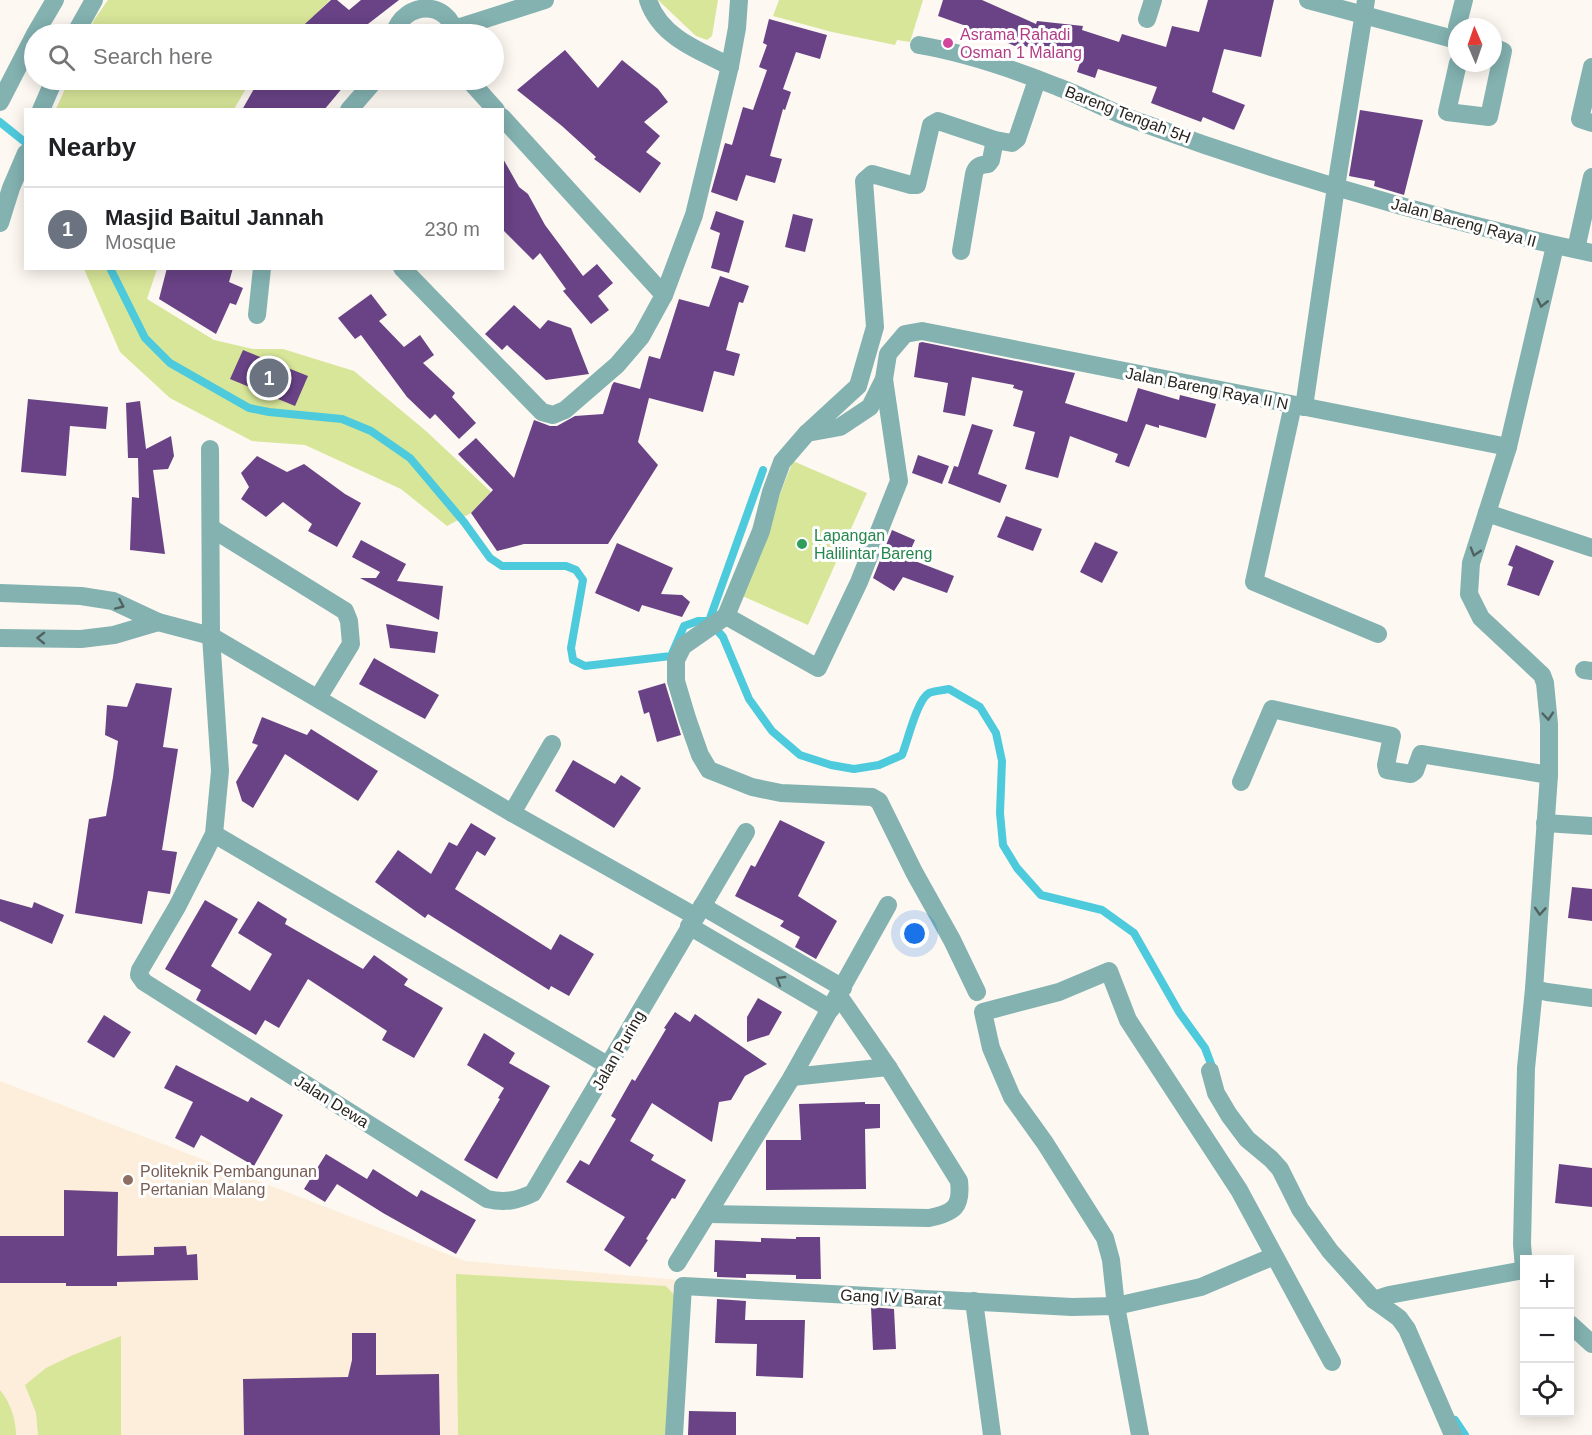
<!DOCTYPE html>
<html lang="en">
<head>
<meta charset="utf-8">
<style>
  :root { --surface:#fff; --page:#f2f2f2; --text:#202124; --muted:#757577; --line:#e0e0e0; --accent:#1a73e8 }
  body { margin:0; font-family:Helvetica,sans-serif; background:var(--page); color:var(--text) }
  .controls { position:absolute; right:18px; bottom:18px; display:grid; overflow:hidden; border-radius:0px; box-shadow:0 3px 15px #0003 }
  .controls button { width:54px; height:54px; display:grid; place-items:center; padding:0; border:0; border-bottom:2px solid var(--line); background:var(--surface); color:var(--text); font:30px sans-serif }
  .compass { position:absolute; left:1448px; top:18px; width:54px; height:54px; border-radius:50%; background:var(--surface); box-shadow:0 3px 15px #0003; rotate:358deg }
  .you { position:absolute; left:915px; top:934px; width:21px; height:21px; margin:-15px; border:4px solid #fff; border-radius:50%; background:#1a73e8; box-shadow:0 0 0 9px #1a73e833 }
  .badge { display:grid; place-items:center; width:39px; height:39px; border-radius:50%; background:var(--accent); color:#fff; font-size:20px; font-weight:700 }
  .pin { position:absolute; translate:-50% -50%; border:3px solid #fff; box-shadow:0 2px 6px #0006 }
  .list { margin:0; padding:0; list-style:none }
  h2 { display:flex; justify-content:space-between; align-items:center; height:78px; margin:0; padding:0 24px; font-size:26px }
  h2 small { font-size:20px; font-weight:400; color:var(--muted) }
  .list li { display:grid; grid-template-columns:39px 1fr auto; gap:18px; align-items:center; box-sizing:border-box; height:84px; padding:0 24px; border-top:2px solid var(--line) }
  .list b { display:block; font-size:22px; white-space:nowrap }
  .list p { margin:0; font-size:20px; white-space:nowrap; color:var(--muted) }
  .list em { font-size:20px; font-style:normal; color:var(--muted) }
  .icon { flex:none; width:33px; height:33px; fill:none; stroke:currentColor; stroke-width:2; stroke-linecap:round; stroke-linejoin:round }
  .map { position:relative; flex:none; width:1592px; height:1435px; overflow:hidden }
  .search { position:absolute; background:var(--surface); box-shadow:0 3px 15px #0003; left:24px; top:24px; width:480px; height:66px; display:flex; align-items:center; gap:15px; box-sizing:border-box; padding:0 21px; border-radius:33px; color:var(--muted); font-size:22px }
  .panel { position:absolute; background:var(--surface); box-shadow:0 3px 15px #0003; left:24px; top:108px; width:480px; height:162px; border-radius:0px }
  .map>svg:first-child { display:block }
  .built { fill:#fceedb }
  .green { fill:#d8e699 }
  .lines { fill:none; stroke-linecap:round; stroke-linejoin:round }
  .stream { stroke:#4ecadd; stroke-width:8 }
  .building { fill:#694386 }
  .street { stroke:#83b2b1; stroke-width:18 }
  .oneway { stroke:#506360 }
  .hotel-dot { fill:#d1479c; stroke:#fff; stroke-width:2 }
  .leisure-dot { fill:#2e9e5b; stroke:#fff; stroke-width:2 }
  .education-dot { fill:#8d6e63; stroke:#fff; stroke-width:2 }
  .labels { text-anchor:middle; stroke-width:6; stroke-linejoin:round; paint-order:stroke }
  .hotel-label { font-size:16px; fill:#b23c85; stroke:#fff; text-anchor:start }
  .street-label { font-size:16px; fill:#27231d; stroke:#fff }
  .leisure-label { font-size:16px; fill:#27864d; stroke:#fff; text-anchor:start }
  .education-label { font-size:16px; fill:#785e54; stroke:#fff; text-anchor:start }
</style>
</head>
<body>
<div class="map">
<svg width="1592" height="1435" viewBox="0 0 1592 1435">
  <rect width="100%" height="100%" fill="#fdf8f1"/>
  <path class="built" d="M0 1081 465 1261 679 1280 670 1435H0Z"/>
  <g class="green">
    <path d="M108 0H330L297 34H88L94 20Z"/>
    <path d="M658 0H718L712 36 707 40 696 36Z"/>
    <path d="M779 0H923L910 42 897 40 895 45 832 32 773 16Z"/>
    <path d="M69 80H254L247 87 234 109H56Z"/>
    <path d="M84 269H157L147 299 214 340 253 349H283L354 371 426 431 491 492 471 513 447 526 401 489 305 445 252 441 170 398 120 352Z"/>
    <path d="M793 461 867 493 808 625 740 595Z"/>
    <path d="M456 1274 666 1286 677 1298 670 1435H458Z"/>
    <path d="M121 1336V1435H38L36 1413 25 1385 46 1368 73 1355Z"/>
    <path d="M0 1390C10 1402 16 1419 16 1435H0Z"/>
  </g>
  <g class="lines">
    <g class="stream">
      <path d="M0 122 26 143"/>
      <path d="M110 268 145 338 170 363 249 408 269 412 342 419 371 431 410 458 464 522 490 558 502 566H566L576 570 583 580 571 648 573 660 585 666 671 656 684 626 698 621H709L723 637 749 699 772 731 800 755 831 765 854 769 879 765 902 755C908 740 917 700 929 693 934 691 943 690 949 689L980 707 996 733 1002 761 1000 813 1003 845 1017 868 1041 895 1102 910 1134 933 1179 1012 1205 1048 1214 1072"/>
      <path d="M709 621 763 470"/>
      <path d="M1455 1420 1465 1435"/>
    </g>
  </g>
  <g class="building">
    <path d="M331 0H337L349 10 361 0H399L355 34H294Z"/>
    <path d="M943 0H982L1036 24 1037 21 1083 26 1082 30 1119 42 1122 34 1166 47 1172 26 1199 32 1208 0H1274L1261 57 1224 49 1212 92 1245 105 1234 130 1203 117 1201 122 1151 103 1157 87 1098 69 1095 78 1077 72 1084 51 1041 46 1038 52 1021 44 1019 48 988 34 987 37 968 29 969 27 938 16Z"/>
    <path d="M769 19 827 35 820 59 796 52 783 89 791 92 785 110 783 109 770 156 782 159 775 183 746 175 737 201 711 192 725 143 732 145 743 107 753 110 767 70 759 67 767 45 763 43Z"/>
    <path d="M565 50 598 88 622 60 658 89 668 102 644 122 660 136 646 152 661 163 640 193 594 159 596 157 562 126 517 90Z"/>
    <path d="M259 80H349L324 110H242Z"/>
    <path d="M1360 110 1423 120 1404 195 1374 186 1375 181 1349 176Z"/>
    <path d="M502 157 519 187 528 194 545 225 583 276 597 264 613 283 598 296 609 310 591 324 563 291 566 289 540 253 533 260 502 229Z"/>
    <path d="M716 211 744 221 729 273 711 268 720 233 710 229Z"/>
    <path d="M793 214 813 219 805 252 785 247Z"/>
    <path d="M167 268H233L229 282 243 288 236 305 230 303 216 334 159 299Z"/>
    <path d="M720 276 749 286 743 303 739 302 726 350 740 354 734 376 714 371 703 412 649 398 638 442 658 465 608 544H524L497 551 471 513 493 490 458 454 476 438 514 478 534 420 550 426H557L575 416 603 414 612 385 614 382 640 389 649 356 660 359 679 299 709 307Z"/>
    <path d="M371 294 387 315 379 321 404 347 420 335 434 355 423 363 455 393 452 397 476 423 459 439 435 414 430 419 407 397 361 335 355 339 338 318Z"/>
    <path d="M514 305 540 329 548 320 571 328 589 374 546 380 507 345 502 350 485 334Z"/>
    <path d="M922 342 1075 373 1065 403 1127 422 1138 388 1179 400 1180 395 1216 404 1206 438 1159 425V428L1146 424 1129 467 1115 462 1118 454 1070 436 1058 478 1025 469 1035 432 1013 426 1023 391 1013 388 1014 385 972 377 965 416 943 412 948 383 914 377 919 343Z"/>
    <path d="M243 350 308 376 295 406 230 379Z"/>
    <path d="M28 399 108 407 106 429 70 426 66 476 21 472Z"/>
    <path d="M140 401 146 449 171 436 174 456 168 469 153 470 165 554 130 550 132 497 139 498 138 458H128L126 403Z"/>
    <path d="M972 424 993 430 978 474 1007 485 1000 503 948 483 954 466 958 467Z"/>
    <path d="M918 455 949 466 942 484 912 473Z"/>
    <path d="M257 456 287 472 304 464 345 494 361 503 337 547 308 531 312 524 283 502 266 517 241 499 249 487 241 473Z"/>
    <path d="M1006 516 1042 529 1033 551 997 537Z"/>
    <path d="M892 530 915 540 907 558 954 576 947 593 903 577 894 591 873 578Z"/>
    <path d="M361 540 406 564 397 581 443 586 439 620 360 578H376L380 572 352 557Z"/>
    <path d="M1095 542 1118 552 1102 583 1080 572Z"/>
    <path d="M617 543 673 568 661 594 682 595 690 602 682 617 642 605 639 612 595 593Z"/>
    <path d="M1516 545 1554 561 1539 596 1507 585 1513 567 1508 565Z"/>
    <path d="M386 624 438 632 435 653 390 648Z"/>
    <path d="M374 658 439 695 425 719 359 684Z"/>
    <path d="M136 683 172 688 163 747 178 749 162 850 177 852 170 894 148 891 142 924 75 913 89 819 106 816 113 777 118 741 105 735 107 705 127 707Z"/>
    <path d="M665 683 681 735 657 742 649 712 644 714 638 691Z"/>
    <path d="M262 717 307 735 311 729 378 771 358 801 285 754 253 808 242 801 236 782 258 745 252 743Z"/>
    <path d="M573 760 615 784 621 775 641 788 614 828 555 791Z"/>
    <path d="M780 820 825 842 798 896 837 921 816 959 795 947 800 937 780 926 784 921 735 896 751 865 755 867Z"/>
    <path d="M471 823 496 838 485 856 477 851 455 889 551 950 560 934 594 954 569 996 551 986 549 990 428 914 425 918 375 882 398 850 431 874 449 842 457 846Z"/>
    <path d="M1572 887 1592 889V921L1568 918Z"/>
    <path d="M0 899 32 908 34 902 64 915 52 944 0 921Z"/>
    <path d="M205 900 238 919 211 966 250 991 272 954 238 933 258 901 287 919 285 924 363 969 374 955 408 979 404 985 443 1008 414 1058 382 1040 387 1031 308 979 279 1028 265 1020 256 1035 196 1000 201 990 165 969Z"/>
    <path d="M758 998 782 1012 769 1035 747 1042V1017Z"/>
    <path d="M675 1012 690 1022 695 1014 767 1064 745 1076 731 1100 719 1102 712 1142 652 1103 630 1141 654 1155 651 1160 686 1180 675 1199 672 1198 646 1239 648 1240 630 1267 604 1250 625 1217 566 1182 580 1160 589 1165 616 1119 611 1116 632 1079 635 1081 666 1029 664 1028Z"/>
    <path d="M104 1015 131 1032 114 1058 87 1042Z"/>
    <path d="M484 1033 515 1053 509 1063 550 1086 497 1179 464 1160 500 1099 498 1098 504 1088 467 1065Z"/>
    <path d="M176 1065 248 1102 251 1097 283 1115 254 1166 201 1135 194 1148 175 1138 193 1102 164 1088Z"/>
    <path d="M865 1102V1104H880V1128L865 1129 866 1189 766 1190V1140H801L799 1104Z"/>
    <path d="M326 1154 367 1179 373 1169 417 1197 421 1190 476 1220 456 1254 383 1213 337 1184 325 1202 304 1189Z"/>
    <path d="M1559 1164 1592 1168V1207L1555 1203Z"/>
    <path d="M64 1190 118 1192 117 1256 154 1255V1247L186 1246 187 1255 197 1254 198 1280 117 1282V1286H66V1283H0V1236H64Z"/>
    <path d="M796 1237H820L821 1279H796V1275L746 1274V1278L717 1277V1272H714L715 1240 761 1242V1238L796 1239Z"/>
    <path d="M717 1299 746 1301 745 1320H805L803 1378 756 1376 757 1344 715 1343Z"/>
    <path d="M871 1307 894 1309 896 1349 873 1350Z"/>
    <path d="M352 1333H376V1375L439 1374 440 1435H244L243 1379 348 1377 352 1360Z"/>
    <path d="M689 1411 736 1412V1435H688Z"/>
  </g>
  <g class="lines">
    <g class="street">
      <path d="M648 0C660 37 699 51 730 66L737 28 739 0"/>
      <path d="M1308 0 1457 40"/>
      <path d="M1147 19 1153 0"/>
      <path d="M1457 27 1464 0"/>
      <path d="M454 29 545 0"/>
      <path d="M35 34 55 0"/>
      <path d="M75 34 94 0"/>
      <path d="M394 34C404 0 449 0 455 34"/>
      <path d="M919 45C966 53 1013 69 1058 87 1085 97 1110 112 1137 121 1285 175 1438 220 1592 253"/>
      <path d="M1458 63 1447 112 1489 117 1503 51 1493 47"/>
      <path d="M1592 67 1580 119 1592 123"/>
      <path d="M469 80 496 110"/>
      <path d="M0 102 34 36"/>
      <path d="M41 110 54 80"/>
      <path d="M349 110 375 80"/>
      <path d="M502 117 664 295 694 215 730 66"/>
      <path d="M0 223 11 188 26 153"/>
      <path d="M1576 249 1592 177"/>
      <path d="M961 251 974 174C976 166 980 165 988 164L991 160 995 140"/>
      <path d="M402 268 542 412 553 415 565 410 617 365 641 337 664 295"/>
      <path d="M257 315 262 268"/>
      <path d="M1293 405 1254 582 1378 634"/>
      <path d="M1304 407 1336 187 1366 0"/>
      <path d="M807 433 858 386 875 327 864 181 872 174 911 185H917L931 125 938 121 995 140 1012 143 1017 139 1037 80"/>
      <path d="M210 449 211 636 220 771 214 834 177 907 140 970 139 975 144 982 487 1199C504 1203 517 1201 533 1193L746 832"/>
      <path d="M1487 513 1592 548"/>
      <path d="M211 528 345 611 349 621 351 644 318 698"/>
      <path d="M0 593 81 596 113 601 158 622 211 636 512 813 695 916"/>
      <path d="M726 616 818 668 859 582 899 481 884 379"/>
      <path d="M0 638 81 639 114 635 158 622"/>
      <path d="M1584 670 1592 671"/>
      <path d="M1241 782 1272 709 1392 736 1386 765 1387 770 1411 774 1415 771 1421 754 1549 775"/>
      <path d="M512 813 552 744"/>
      <path d="M1545 823 1592 826"/>
      <path d="M214 834 609 1066"/>
      <path d="M702 906 843 988"/>
      <path d="M689 926 831 1009"/>
      <path d="M1534 989 1547 992 1592 998"/>
      <path d="M977 992 952 940 914 872 879 801 872 797 781 793 752 787 709 770 700 755 687 718 676 681V660L683 646 726 616 761 531 771 492 782 462 807 433 840 427 870 407 884 379 888 354 905 334 922 331 1508 447"/>
      <path d="M1210 1071 1216 1093 1229 1115 1247 1139 1271 1159 1280 1169 1300 1209 1330 1251 1374 1300 1399 1318 1407 1329 1453 1435"/>
      <path d="M792 1077 888 1067"/>
      <path d="M708 1214 929 1218C954 1213 962 1207 959 1181L888 1067 839 996"/>
      <path d="M1274 1256 1201 1287 1116 1306 1111 1260 1105 1238 1045 1143 1012 1097 991 1048 983 1012 1059 992 1109 971 1128 1020 1239 1190 1332 1362"/>
      <path d="M677 1263 792 1077 888 905"/>
      <path d="M1524 1268 1522 1244 1526 1068 1534 989 1549 775V724L1545 683 1542 675 1481 618 1469 594 1471 563 1508 447 1555 246"/>
      <path d="M1374 1300 1389 1295 1524 1270"/>
      <path d="M974 1301 992 1435"/>
      <path d="M1570 1324 1592 1344"/>
      <path d="M674 1435 683 1286 1072 1307 1116 1306 1140 1435"/>
    </g>
  </g>
  <defs><path id="oneway-chevron" d="M-2-3.5L2.5 0L-2 3.5" fill="none" stroke-width="1.6" stroke-linecap="round" stroke-linejoin="round" transform="scale(1.5)"/></defs>
  <g class="oneway">
    <use href="#oneway-chevron" transform="translate(1542 303) rotate(103)"/>
    <use href="#oneway-chevron" transform="translate(1475 552) rotate(107)"/>
    <use href="#oneway-chevron" transform="translate(120 605) rotate(24)"/>
    <use href="#oneway-chevron" transform="translate(41 638) rotate(-179)"/>
    <use href="#oneway-chevron" transform="translate(1548 716) rotate(85)"/>
    <use href="#oneway-chevron" transform="translate(1540 911) rotate(94)"/>
    <use href="#oneway-chevron" transform="translate(780 980) rotate(-150)"/>
  </g>
  <circle class="hotel-dot" cx="948" cy="43" r="6"/>
  <circle class="leisure-dot" cx="802" cy="544" r="6"/>
  <circle class="education-dot" cx="128" cy="1180" r="6"/>
  <g class="labels">
    <g class="hotel-label">
      <text x="960" y="40">Asrama Rahadi<tspan x="960" dy="18">Osman 1 Malang</tspan></text>
    </g>
    <g class="street-label">
      <text transform="translate(1128 114) rotate(21)" y="6">Bareng Tengah 5H</text>
      <text transform="translate(1464 222) rotate(15)" y="6">Jalan Bareng Raya II</text>
      <text transform="translate(1207 388) rotate(11)" y="6">Jalan Bareng Raya II N</text>
      <text transform="translate(618 1050) rotate(-60)" y="6">Jalan Puring</text>
      <text transform="translate(332 1101) rotate(32)" y="6">Jalan Dewa</text>
      <text transform="translate(891 1297) rotate(3)" y="6">Gang IV Barat</text>
    </g>
    <g class="leisure-label">
      <text x="814" y="541">Lapangan<tspan x="814" dy="18">Halilintar Bareng</tspan></text>
    </g>
    <g class="education-label">
      <text x="140" y="1177">Politeknik Pembangunan<tspan x="140" dy="18">Pertanian Malang</tspan></text>
    </g>
  </g>
</svg>
<div class="controls">
<button>+</button>
<button>−</button>
<button><svg class="icon" aria-label="locate" viewBox="0 0 24 24"><circle cx="12" cy="12" r="6"/><path d="M12 2v4M12 18v4M2 12h4M18 12h4"/></svg></button>
</div>
<svg class="compass" viewBox="-18 -18 36 36"><path d="M0-13l5 13h-10z" fill="#e53935"/><path d="M0 13l5-13h-10z" fill="#757577"/></svg>
<div class="you"></div>
<div class="pin badge" style="left:269px;top:378px;background:#6b7280">1</div>
<div class="search"><svg class="icon" aria-label="search" viewBox="0 0 24 24"><circle cx="10" cy="10" r="6"/><path d="M15 15l6 6"/></svg>Search here</div>
<section class="panel">
<h2>Nearby<small></small></h2>
<ul class="list">
<li><span class="badge" style="background:#6b7280">1</span><div><b>Masjid Baitul Jannah</b><p>Mosque</p></div><em>230 m</em></li>
</ul>
</section>
</div>
</body>
</html>
